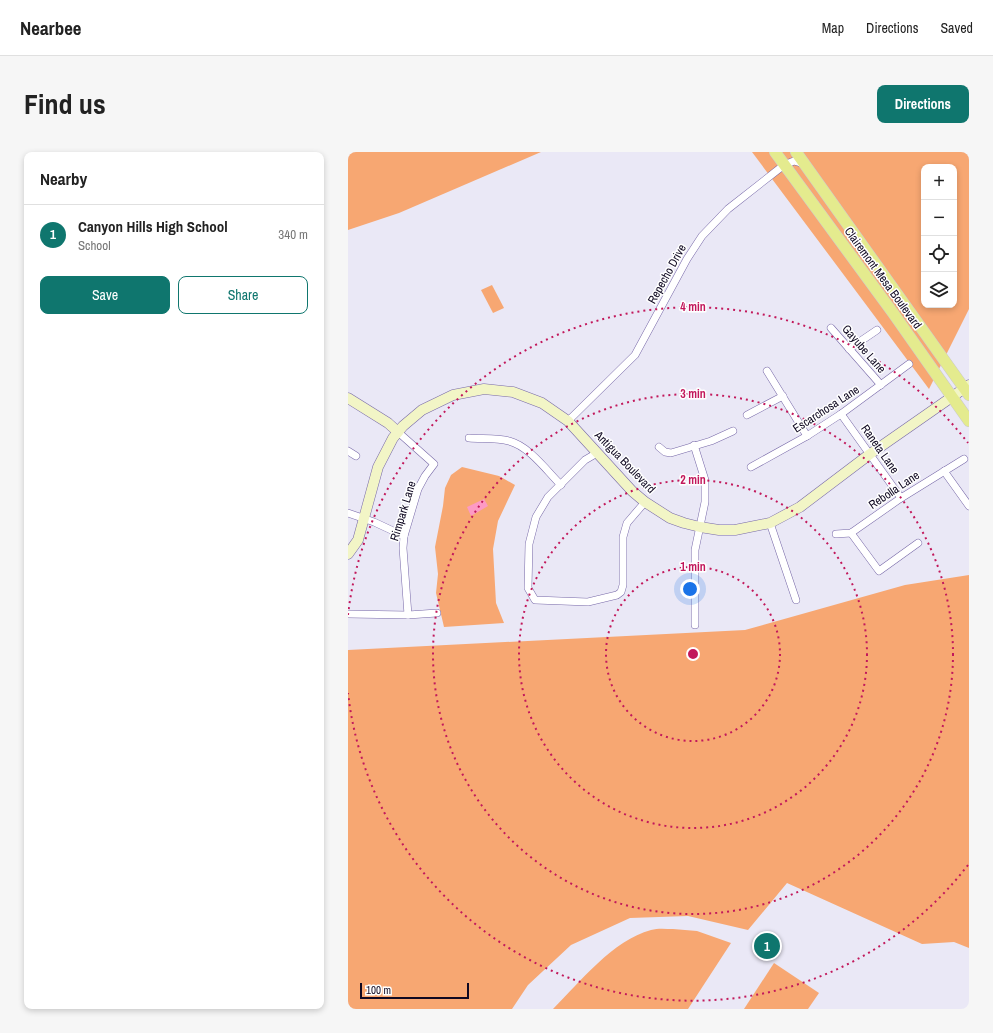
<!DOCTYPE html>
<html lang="en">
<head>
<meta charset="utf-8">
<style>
  :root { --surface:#fff; --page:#f6f6f6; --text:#222; --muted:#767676; --line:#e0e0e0; --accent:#0f766e }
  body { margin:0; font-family:"Archivo Narrow",sans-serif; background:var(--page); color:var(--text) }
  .controls { position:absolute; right:12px; top:12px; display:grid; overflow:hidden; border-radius:8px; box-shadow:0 2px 6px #0003 }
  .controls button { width:36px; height:36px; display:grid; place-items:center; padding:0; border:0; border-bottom:1px solid var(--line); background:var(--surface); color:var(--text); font:20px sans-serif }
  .scale { position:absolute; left:12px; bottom:10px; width:109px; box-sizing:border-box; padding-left:4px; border:2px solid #0f0821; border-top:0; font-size:11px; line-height:14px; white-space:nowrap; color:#0f0821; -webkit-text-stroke:3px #fff; paint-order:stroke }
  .you { position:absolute; left:342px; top:437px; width:14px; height:14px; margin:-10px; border:3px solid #fff; border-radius:50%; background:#1a73e8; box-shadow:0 0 0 6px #1a73e833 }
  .badge { display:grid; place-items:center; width:26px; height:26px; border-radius:50%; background:var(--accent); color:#fff; font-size:13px; font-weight:700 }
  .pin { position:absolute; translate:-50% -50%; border:2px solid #fff; box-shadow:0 1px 4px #0006 }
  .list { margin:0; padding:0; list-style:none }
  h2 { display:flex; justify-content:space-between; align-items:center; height:52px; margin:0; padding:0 16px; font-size:17px }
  h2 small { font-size:13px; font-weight:400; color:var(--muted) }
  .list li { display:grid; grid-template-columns:26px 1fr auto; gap:12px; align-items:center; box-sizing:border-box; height:60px; padding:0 16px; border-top:1px solid var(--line) }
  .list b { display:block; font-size:15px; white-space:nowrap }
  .list p { margin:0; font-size:13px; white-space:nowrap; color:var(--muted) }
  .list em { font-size:13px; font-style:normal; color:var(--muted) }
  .actions { display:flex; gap:8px; padding:12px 16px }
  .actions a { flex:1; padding:9px 0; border:1px solid var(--accent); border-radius:8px; text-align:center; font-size:14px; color:var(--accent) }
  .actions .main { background:var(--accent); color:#fff }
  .icon { flex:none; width:22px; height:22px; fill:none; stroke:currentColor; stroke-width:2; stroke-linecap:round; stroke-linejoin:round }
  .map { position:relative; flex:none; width:621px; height:857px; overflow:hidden; border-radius:8px }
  header { display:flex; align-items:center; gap:24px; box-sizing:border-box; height:56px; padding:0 20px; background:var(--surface); border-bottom:1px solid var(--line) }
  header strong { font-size:19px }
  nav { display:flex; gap:22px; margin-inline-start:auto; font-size:14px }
  .intro { display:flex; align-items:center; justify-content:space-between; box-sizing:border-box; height:96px; padding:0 24px }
  h1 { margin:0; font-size:28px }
  .button { padding:10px 18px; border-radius:8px; background:var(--accent); color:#fff; font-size:14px; font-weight:700 }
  main { display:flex; gap:24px; padding:0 24px }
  aside { flex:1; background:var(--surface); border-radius:8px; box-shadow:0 2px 6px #0003 }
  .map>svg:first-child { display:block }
  .green { fill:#f7a772; fill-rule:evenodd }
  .water { fill:#fd9ac4 }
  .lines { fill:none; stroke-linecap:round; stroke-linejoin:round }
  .street-casing { stroke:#7768a8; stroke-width:8 }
  .secondary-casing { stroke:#7768a8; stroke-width:11 }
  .primary-casing { stroke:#cac9ce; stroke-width:12 }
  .street { stroke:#fff; stroke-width:7 }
  .secondary { stroke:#f2f5c6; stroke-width:10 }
  .primary { stroke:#e4eb8e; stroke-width:11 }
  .ring { fill:none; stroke:#c2185b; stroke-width:2; stroke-dasharray:2 4 }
  .labels { text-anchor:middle; stroke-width:3; stroke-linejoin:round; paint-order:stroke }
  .street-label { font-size:12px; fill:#0f0821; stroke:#fff }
  .centre { fill:#c2185b; stroke:#fff; stroke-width:2 }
  .ring-label { font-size:12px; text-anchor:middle; font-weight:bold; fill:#c2185b; stroke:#fff; stroke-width:3; stroke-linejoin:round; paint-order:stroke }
</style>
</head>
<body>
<header>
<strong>Nearbee</strong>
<nav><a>Map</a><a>Directions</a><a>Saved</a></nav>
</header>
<div class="intro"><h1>Find us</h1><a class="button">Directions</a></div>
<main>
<aside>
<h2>Nearby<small></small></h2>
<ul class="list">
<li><span class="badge">1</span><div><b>Canyon Hills High School</b><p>School</p></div><em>340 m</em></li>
</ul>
<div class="actions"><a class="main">Save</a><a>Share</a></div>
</aside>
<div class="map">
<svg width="621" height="857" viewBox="0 0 621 857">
  <rect width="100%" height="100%" fill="#eae8f6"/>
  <g class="green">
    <path d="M0 0H193L51 61 0 78Z"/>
    <path d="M404 0H621V157L581 237ZM576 15H606V153H576Z"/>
    <path d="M144 133 156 156 145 161 133 138Z"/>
    <path d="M114 315 151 324 167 333 150 369 145 397 148 451 156 471 96 475 88 441 90 422 87 395 95 354 97 336 103 323Z"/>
    <path d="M621 423V796L606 790 574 792 439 731 400 778 340 764 282 766 223 793 180 833 164 857H0V498L397 478 557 433Z"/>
    <path d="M325 777 349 779 383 791 340 857H205C232 830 265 788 303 778 310 776 318 777 325 777Z"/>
    <path d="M426 811 471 841 460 857H396Z"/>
  </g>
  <path class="water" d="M136 347 140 354 123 364 119 355Z"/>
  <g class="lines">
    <defs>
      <g id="street">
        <path d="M483 176 533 233"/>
        <path d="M501 197 529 178"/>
        <path d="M419 219 459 284"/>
        <path d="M493 262 553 346"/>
        <path d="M399 263 435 244"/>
        <path d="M220 269 287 203 339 107 354 84 380 57 436 13 446 9 456 12"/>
        <path d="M50 280 86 312 77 324 70 337 56 384 55 396 60 463"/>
        <path d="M121 286C134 287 149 286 161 289 181 294 199 319 213 333"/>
        <path d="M346 293 357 328V350L347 398V473"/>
        <path d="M311 295 317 300 323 301 363 289 385 279"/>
        <path d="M0 299 8 304"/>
        <path d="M249 301 237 308 200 345 188 365 181 392 180 436 187 448 240 450 269 443 273 440 275 433V385L279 371 297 350"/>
        <path d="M403 315 459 284 493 262 561 212"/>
        <path d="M596 319 621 354"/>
        <path d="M0 361 26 370 56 384"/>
        <path d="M422 371 448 448"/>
        <path d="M503 381 531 419 570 391"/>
        <path d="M488 382 503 381 553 346 616 307"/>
        <path d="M0 462 60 463 89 461"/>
      </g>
      <g id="secondary">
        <path d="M0 246 40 271 50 280"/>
        <path d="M0 402 10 388 30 315 45 286 55 274 74 258 105 243 136 237 165 240 194 251 220 269 284 339 297 350 322 366 336 371 352 375 371 378H387L422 371 452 355 522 302 621 233"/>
      </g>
      <g id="primary">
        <path d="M427 0 545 161 621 269"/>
        <path d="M448 0 621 243"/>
      </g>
    </defs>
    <use href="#street" class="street-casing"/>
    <use href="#secondary" class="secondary-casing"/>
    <use href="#primary" class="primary-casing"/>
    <use href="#street" class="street"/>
    <use href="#secondary" class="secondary"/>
    <use href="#primary" class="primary"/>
  </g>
  <g class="ring">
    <circle cx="345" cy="502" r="87"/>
    <circle cx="345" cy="502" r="174"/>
    <circle cx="345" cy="502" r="260"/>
    <path d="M620 713A347 347 0 0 1 0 541M0 463A347 347 0 0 1 620 291"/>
  </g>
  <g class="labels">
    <g class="street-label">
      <text transform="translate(319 122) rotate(-61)" y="4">Repecho Drive</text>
      <text transform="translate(535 126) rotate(54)" y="4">Clairemont Mesa Boulevard</text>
      <text transform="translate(516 197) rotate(49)" y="4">Gayube Lane</text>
      <text transform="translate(478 257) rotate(-33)" y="4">Escarchosa Lane</text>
      <text transform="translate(532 297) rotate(55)" y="4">Raneta Lane</text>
      <text transform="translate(277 310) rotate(46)" y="4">Antigua Boulevard</text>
      <text transform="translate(546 338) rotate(-34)" y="4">Rebolla Lane</text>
      <text transform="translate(55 359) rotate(-73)" y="4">Rimpark Lane</text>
    </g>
  </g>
  <circle cx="345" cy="502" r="6" class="centre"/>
  <g class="ring-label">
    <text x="345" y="159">4 min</text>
    <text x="345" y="246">3 min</text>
    <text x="345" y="332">2 min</text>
    <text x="345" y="419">1 min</text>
  </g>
</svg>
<div class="controls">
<button>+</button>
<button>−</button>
<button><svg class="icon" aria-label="locate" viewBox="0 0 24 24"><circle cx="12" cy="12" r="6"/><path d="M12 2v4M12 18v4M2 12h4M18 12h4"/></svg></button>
<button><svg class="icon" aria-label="layers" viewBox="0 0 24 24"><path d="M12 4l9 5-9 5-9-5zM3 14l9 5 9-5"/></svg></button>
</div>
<div class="scale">100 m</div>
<div class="you"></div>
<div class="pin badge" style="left:419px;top:794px">1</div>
</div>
</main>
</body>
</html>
